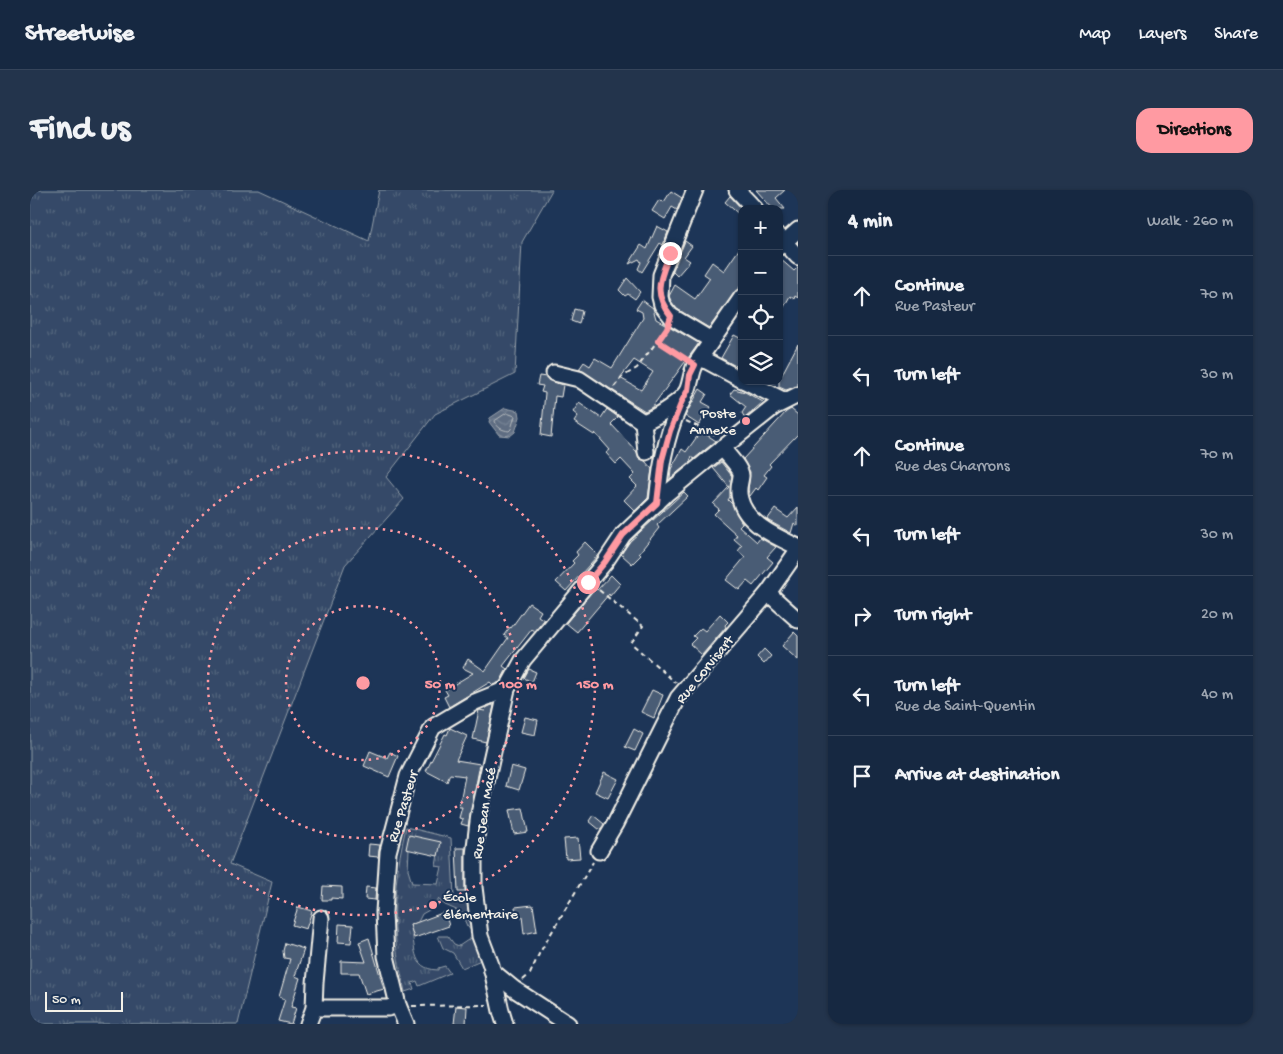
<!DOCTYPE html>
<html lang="en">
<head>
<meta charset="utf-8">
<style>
  :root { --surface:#162841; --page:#23344c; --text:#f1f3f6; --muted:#9ea6b1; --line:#35445a; --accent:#ff9aa2 }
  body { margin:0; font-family:"Gochi Hand",sans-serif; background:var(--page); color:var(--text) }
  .controls { position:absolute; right:15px; top:15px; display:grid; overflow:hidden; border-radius:10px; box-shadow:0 1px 4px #0004 }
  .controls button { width:45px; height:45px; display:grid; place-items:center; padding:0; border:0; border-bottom:1px solid var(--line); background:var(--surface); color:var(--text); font:25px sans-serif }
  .scale { position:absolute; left:15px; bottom:12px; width:78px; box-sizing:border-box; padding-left:5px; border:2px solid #f4f1e8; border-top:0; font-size:14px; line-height:18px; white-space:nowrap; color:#f4f1e8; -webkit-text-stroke:4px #1d3557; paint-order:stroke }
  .stop { position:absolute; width:15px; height:15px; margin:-11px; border:4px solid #ff9aa2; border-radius:50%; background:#fff }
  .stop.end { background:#ff9aa2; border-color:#fff; box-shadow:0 1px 5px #0008 }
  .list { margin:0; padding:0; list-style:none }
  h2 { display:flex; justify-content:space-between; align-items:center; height:65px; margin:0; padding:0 20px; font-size:21px }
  h2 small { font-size:16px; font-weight:400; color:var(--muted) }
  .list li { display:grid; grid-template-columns:32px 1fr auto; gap:15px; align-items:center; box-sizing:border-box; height:80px; padding:0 20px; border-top:1px solid var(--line) }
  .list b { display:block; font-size:19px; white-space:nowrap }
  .list p { margin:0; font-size:16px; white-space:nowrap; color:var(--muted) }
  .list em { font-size:16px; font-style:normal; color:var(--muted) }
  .icon { flex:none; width:28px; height:28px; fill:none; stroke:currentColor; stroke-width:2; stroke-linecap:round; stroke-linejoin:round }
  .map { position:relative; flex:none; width:768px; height:834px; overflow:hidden; border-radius:15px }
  header { display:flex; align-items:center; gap:30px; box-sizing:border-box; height:70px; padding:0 25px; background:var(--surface); border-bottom:1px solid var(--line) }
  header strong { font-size:24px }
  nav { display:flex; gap:28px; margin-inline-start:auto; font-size:18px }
  .intro { display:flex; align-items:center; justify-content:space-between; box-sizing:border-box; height:120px; padding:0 30px }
  h1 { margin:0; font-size:35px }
  .button { padding:12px 22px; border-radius:15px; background:var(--accent); color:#111; font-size:18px; font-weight:700 }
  main { display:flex; gap:30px; padding:0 30px }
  aside { flex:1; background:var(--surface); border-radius:15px; box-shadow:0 1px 4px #0004 }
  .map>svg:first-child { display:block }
  .grass { fill:url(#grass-tufts); stroke:#949ea8; fill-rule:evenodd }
  .water { fill:url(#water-waves); stroke:#9aa2ab }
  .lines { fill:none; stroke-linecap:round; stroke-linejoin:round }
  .shore { stroke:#b8bcbf; stroke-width:1 }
  .building { fill:#485b74; stroke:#f4f1e8; fill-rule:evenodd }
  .minor-casing { stroke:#f4f1e8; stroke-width:19 }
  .path { stroke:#f4f1e8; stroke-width:2; stroke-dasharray:5 4; stroke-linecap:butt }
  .minor { stroke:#1d3557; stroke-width:15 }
  .route { stroke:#ff9aa2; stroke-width:6 }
  .ring { fill:none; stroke:#ff9aa2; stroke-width:2.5; stroke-dasharray:2.5 5 }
  .poi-dot { fill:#ff9aa2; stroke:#1d3557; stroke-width:2 }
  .labels { text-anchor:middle; stroke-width:4; stroke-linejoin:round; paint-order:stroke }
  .poi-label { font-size:15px; fill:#f4f1e8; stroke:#1d3557; text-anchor:end }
  .street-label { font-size:15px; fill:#f4f1e8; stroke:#1d3557 }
  .centre { fill:#ff9aa2; stroke:#1d3557; stroke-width:2.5 }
  .ring-label { font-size:15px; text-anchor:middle; font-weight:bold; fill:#ff9aa2; stroke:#1d3557; stroke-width:4; stroke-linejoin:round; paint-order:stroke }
</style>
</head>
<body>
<header>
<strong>Streetwise</strong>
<nav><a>Map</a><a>Layers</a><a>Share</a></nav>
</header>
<div class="intro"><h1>Find us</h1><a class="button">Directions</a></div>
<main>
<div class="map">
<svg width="768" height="834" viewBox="0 0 768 834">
  <defs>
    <pattern id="grass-tufts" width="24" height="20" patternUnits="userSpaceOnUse" patternTransform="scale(1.25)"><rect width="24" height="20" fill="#354a67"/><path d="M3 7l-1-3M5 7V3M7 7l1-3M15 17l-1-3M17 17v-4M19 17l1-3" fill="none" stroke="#53657d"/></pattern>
    <pattern id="water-waves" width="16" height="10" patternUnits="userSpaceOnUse" patternTransform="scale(1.25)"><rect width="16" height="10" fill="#5e6d82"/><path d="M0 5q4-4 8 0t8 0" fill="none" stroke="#768294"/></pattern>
  </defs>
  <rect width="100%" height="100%" fill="#1d3557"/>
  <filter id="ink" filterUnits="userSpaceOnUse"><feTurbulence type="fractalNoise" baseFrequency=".02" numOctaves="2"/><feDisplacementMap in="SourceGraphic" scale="10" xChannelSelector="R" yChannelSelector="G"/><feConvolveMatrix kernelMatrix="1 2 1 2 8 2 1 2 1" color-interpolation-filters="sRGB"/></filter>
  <g filter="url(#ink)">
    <g class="grass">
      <path d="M0 0H229L339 51 349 0H522L492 52 485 184 405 224 356 287 374 309 315 375 200 674 242 692 208 834H0Z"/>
      <path d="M376 637 421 648 424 707 442 706 444 744 437 736 431 722 415 715 408 709V715L392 724 388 732 380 735C387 755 379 779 408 780V778L415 776 420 783 389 796 387 791 382 793 384 799 375 802C372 786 367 769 366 752 362 713 367 675 376 637ZM410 652 406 676 412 677 408 694 382 693 378 680 379 660 376 659Z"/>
      <path d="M408 746H418L424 754 429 756 441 748 449 755 451 770 432 778 423 763 413 758Z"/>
    </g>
    <path class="water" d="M475 218 489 221 490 227 485 242 480 246 469 245 459 232 460 228Z"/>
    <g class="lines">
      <path class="shore" d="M477 223 485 226 481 239 479 241C472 240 467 238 465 231Z"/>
    </g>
    <g class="building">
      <path d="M726 0H755L746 8 755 19H743Z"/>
      <path d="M641 1 652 8 647 20 642 17 635 29 622 21 629 10 634 12Z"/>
      <path d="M700 6 712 19V27L695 12Z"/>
      <path d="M627 36 638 42 633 55 630 53 612 82 608 79 611 72 609 69 599 74 611 55 617 59Z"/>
      <path d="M655 51 662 56 654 67 660 71 647 86 643 82 641 85Z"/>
      <path d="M712 55V94L679 138 647 119 641 111 639 106 645 95 665 109 680 88 674 84 682 72 694 81Z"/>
      <path d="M749 68 764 81 768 77V108L765 106 764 109 760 106 749 126Z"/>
      <path d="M597 88 610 102 605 109 598 104 595 106 589 100Z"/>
      <path d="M612 110 623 118 626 129 669 153 622 217 615 221 549 179 554 172 560 176 565 168 582 178 613 128 612 122 606 119ZM604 170 623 182 611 200 590 188Z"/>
      <path d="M544 119 552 121 549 134 541 131Z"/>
      <path d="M704 145 712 149 711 179 691 168Z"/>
      <path d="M768 154V196L756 200 749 197V190Z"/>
      <path d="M509 186 516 187 522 192 533 195 531 207 525 206 521 247 511 245 515 203 511 202 513 196 507 195Z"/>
      <path d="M670 199 677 204 672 212 681 217 669 235 655 226Z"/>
      <path d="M704 199 715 202 733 212 715 228 712 223 716 217 700 204Z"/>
      <path d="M549 213 571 228 577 219 588 227 581 234 607 262 609 268 615 271 622 279 618 308 605 321 594 310 607 296 600 289 605 284 591 269 586 274 576 263 580 260 565 243 564 245 544 232 548 226 543 222Z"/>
      <path d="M761 219 768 225V244L739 274 741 276 734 285 737 287 728 300 726 298 720 306 718 300 720 282 713 269 756 222Z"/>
      <path d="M671 241 686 251 664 269 662 266 660 272 640 289 641 279 652 259 656 262Z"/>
      <path d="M691 272 702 286 700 307 698 310 702 314 712 333 709 336 727 352 730 348 746 357 737 367 743 372 723 396 717 391 709 400 696 390 715 367 708 361 712 356 704 349 707 345 684 324 689 319 683 314 699 297 683 278Z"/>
      <path d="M654 302 658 306 627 335 629 338 609 363 611 365 602 374 591 364 600 351Z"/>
      <path d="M768 317V336L764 333 761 343 737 330 745 319 758 328Z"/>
      <path d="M555 352 568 365 536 401 526 392 544 373 542 371 548 365 546 362Z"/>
      <path d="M581 385 590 394 580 406 579 404 547 442 536 433 565 398 567 400Z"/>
      <path d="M499 413 511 421 508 426 514 430 505 441 502 439 473 476 477 479 470 492 463 495 460 492 419 517 414 507 418 505 415 500 443 483 433 478 438 469 455 481 478 448 474 445 480 437 481 438Z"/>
      <path d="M690 424 698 432 695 435 696 437 672 465 660 454 666 448 663 446 671 438 675 441Z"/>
      <path d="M764 442 768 446V470L752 456Z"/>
      <path d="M734 459 741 466 734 474 727 467Z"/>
      <path d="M499 479 506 482 502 492 494 488Z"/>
      <path d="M622 500 633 505 624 528 611 522Z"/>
      <path d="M462 515 464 516 456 552 443 549 449 520 455 521 456 518Z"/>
      <path d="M495 527 508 530 505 545 491 542Z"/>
      <path d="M420 538 437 546 426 570 450 574 438 636 431 634 433 629 429 628 432 617H429L435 586 420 584 417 592 396 581 415 544 417 545Z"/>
      <path d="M604 539 613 544 605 561 595 557Z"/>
      <path d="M340 561 357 568 360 562 368 566 359 587 334 576Z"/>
      <path d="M481 576 495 580 489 600 476 596Z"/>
      <path d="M574 582 588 589 578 608 565 602Z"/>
      <path d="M493 618 498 642 484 644 479 620Z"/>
      <path d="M563 625 574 634 570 640 559 631Z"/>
      <path d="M379 645 411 652 408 666 376 659Z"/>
      <path d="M548 648 550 668 536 669 534 649Z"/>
      <path d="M339 654 350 655 348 667 338 666Z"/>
      <path d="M426 658H435V702H428Z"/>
      <path d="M293 696 312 697V709L301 708V710H292Z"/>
      <path d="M336 697 346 698 345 710 335 709Z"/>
      <path d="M503 715 507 741 494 744 492 726 486 727 485 717Z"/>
      <path d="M268 717 282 721 276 739 262 735Z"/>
      <path d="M415 722 419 736 384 748 380 735Z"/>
      <path d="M309 734 323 735 321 753 308 752Z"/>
      <path d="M339 748 354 799 336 804 329 783H311V771L336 772 329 752Z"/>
      <path d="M255 753 274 759 265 786 270 788 261 817 266 818 261 834 248 831 255 809 249 807 260 769 254 768 253 761Z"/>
      <path d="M426 816 437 817 436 834H424Z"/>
    </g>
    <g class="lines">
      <defs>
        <g id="minor">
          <path d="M665 0 631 85 630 107 632 115 641 126 681 150"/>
          <path d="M707 0 725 19"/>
          <path d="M749 46 768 67"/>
          <path d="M749 57 768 40"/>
          <path d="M671 168 712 190"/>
          <path d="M524 183 549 189 613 232 616 262"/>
          <path d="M715 191 755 211"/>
          <path d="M613 232C625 228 654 210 658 199 661 191 661 184 665 175L712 107"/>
          <path d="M692 258C697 264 712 280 711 286 710 295 707 299 710 309 716 334 747 347 768 357"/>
          <path d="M627 313C630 279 637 237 654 208"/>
          <path d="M738 403 768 430"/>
          <path d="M569 661 585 634 648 508 738 403 768 360"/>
          <path d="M462 781 484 799 538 834"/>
          <path d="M284 818H358L368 815"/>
          <path d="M278 834 284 818 285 793 291 728"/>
          <path d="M376 834 368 815 356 766 354 722 358 662 378 586 403 537 445 512 477 499 493 470 575 372 593 345 636 304 680 268 744 217 768 205"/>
          <path d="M475 834 471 821 461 775 450 746 444 697V665L449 624 477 499"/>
        </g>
      </defs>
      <use href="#minor" class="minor-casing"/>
      <g class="path">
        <path d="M628 151 655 169"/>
        <path d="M584 197 592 187 607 178 637 138"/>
        <path d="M656 231 688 246"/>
        <path d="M569 400 613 436 601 453 646 493"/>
        <path d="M493 790 500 784 509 764 563 672"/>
        <path d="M382 816 457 815"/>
      </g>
      <use href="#minor" class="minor"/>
    </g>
  </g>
  <g class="lines" filter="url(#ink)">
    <path class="route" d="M558 392 575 372 593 345 627 313 632 270 640 241 652 211 658 200 660 185 665 175 628 151 637 138 641 126C622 102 630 89 640 63"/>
  </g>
  <g class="ring">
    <circle cx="333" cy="493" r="77"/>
    <circle cx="333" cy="493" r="155"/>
    <circle cx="333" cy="493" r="232"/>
  </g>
  <g class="poi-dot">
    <circle cx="716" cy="231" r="5"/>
    <circle cx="403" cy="715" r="5"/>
  </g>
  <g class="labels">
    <g class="poi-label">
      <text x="706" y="227">Poste<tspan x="706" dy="17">Annexe</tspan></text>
      <text x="413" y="711" text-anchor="start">École<tspan x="413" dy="17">élémentaire</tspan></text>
    </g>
    <g class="street-label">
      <text transform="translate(674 479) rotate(-51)" y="5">Rue Corvisart</text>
      <text transform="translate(372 616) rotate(-73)" y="5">Rue Pasteur</text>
      <text transform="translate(453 623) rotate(-81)" y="5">Rue Jean Macé</text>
    </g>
  </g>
  <circle cx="333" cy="493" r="8" class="centre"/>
  <g class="ring-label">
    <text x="410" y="498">50 m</text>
    <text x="488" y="498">100 m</text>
    <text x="565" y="498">150 m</text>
  </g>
</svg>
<div class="controls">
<button>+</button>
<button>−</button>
<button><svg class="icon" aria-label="locate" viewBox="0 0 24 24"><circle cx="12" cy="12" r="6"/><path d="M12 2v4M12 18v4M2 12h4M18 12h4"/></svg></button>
<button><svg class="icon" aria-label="layers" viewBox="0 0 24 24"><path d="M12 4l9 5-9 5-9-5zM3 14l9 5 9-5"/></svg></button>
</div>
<div class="scale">50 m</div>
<div class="stop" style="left:558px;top:392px"></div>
<div class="stop end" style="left:640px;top:63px"></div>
</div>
<aside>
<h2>4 min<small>Walk · 260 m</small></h2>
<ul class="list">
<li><svg class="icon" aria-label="ahead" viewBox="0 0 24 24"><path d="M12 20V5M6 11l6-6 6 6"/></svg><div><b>Continue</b><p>Rue Pasteur</p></div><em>70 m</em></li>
<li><svg class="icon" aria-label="left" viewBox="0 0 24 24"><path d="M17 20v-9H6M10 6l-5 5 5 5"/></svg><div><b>Turn left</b></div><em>30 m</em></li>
<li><svg class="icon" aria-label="ahead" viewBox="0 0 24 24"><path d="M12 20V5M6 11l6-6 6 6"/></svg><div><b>Continue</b><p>Rue des Charrons</p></div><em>70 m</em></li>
<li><svg class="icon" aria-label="left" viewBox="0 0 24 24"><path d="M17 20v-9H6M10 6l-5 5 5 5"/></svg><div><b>Turn left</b></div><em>30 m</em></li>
<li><svg class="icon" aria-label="right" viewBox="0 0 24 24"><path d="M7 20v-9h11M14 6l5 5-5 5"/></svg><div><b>Turn right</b></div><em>20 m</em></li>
<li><svg class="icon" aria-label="left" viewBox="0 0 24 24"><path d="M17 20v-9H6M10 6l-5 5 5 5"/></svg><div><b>Turn left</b><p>Rue de Saint-Quentin</p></div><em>40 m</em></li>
<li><svg class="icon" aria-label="arrive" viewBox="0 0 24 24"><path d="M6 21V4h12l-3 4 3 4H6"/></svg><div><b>Arrive at destination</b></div></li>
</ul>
</aside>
</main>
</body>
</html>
